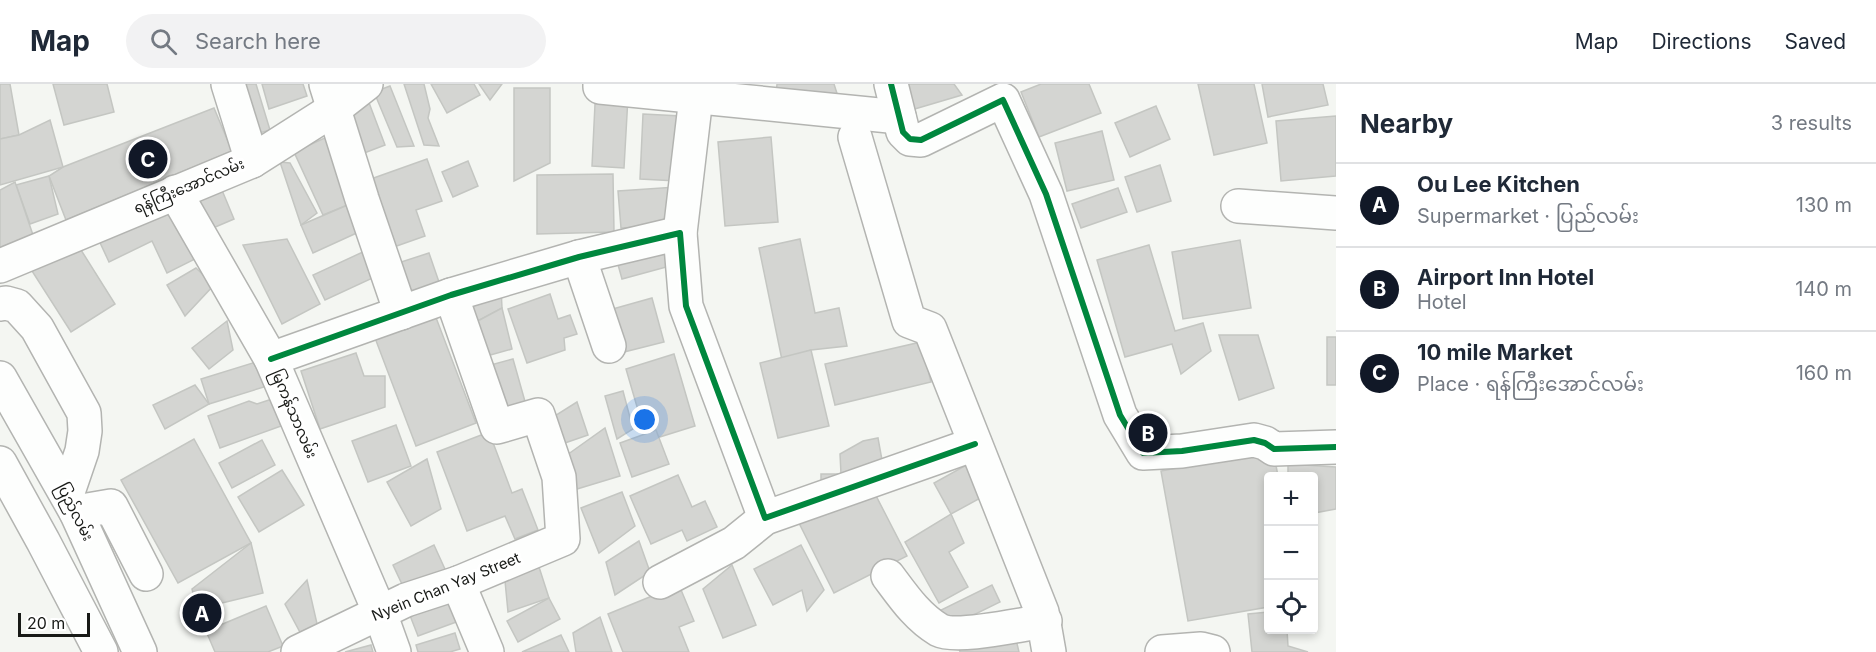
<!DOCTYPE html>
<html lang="en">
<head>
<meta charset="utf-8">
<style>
  :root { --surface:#fff; --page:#f2f2f3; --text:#1f2937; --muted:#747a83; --line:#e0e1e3; --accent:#111827 }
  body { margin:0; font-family:Inter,"Noto Sans Myanmar",sans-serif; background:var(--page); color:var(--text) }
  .controls { position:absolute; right:18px; bottom:18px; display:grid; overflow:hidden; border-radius:6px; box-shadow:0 3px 9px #0003 }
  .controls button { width:54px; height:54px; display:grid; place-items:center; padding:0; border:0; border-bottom:2px solid var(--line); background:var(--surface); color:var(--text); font:30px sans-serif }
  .scale { position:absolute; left:18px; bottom:15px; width:72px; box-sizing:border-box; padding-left:6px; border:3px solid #181a17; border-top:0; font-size:16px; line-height:21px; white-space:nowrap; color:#181a17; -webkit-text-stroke:4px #fff; paint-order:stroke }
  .you { position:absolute; left:645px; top:336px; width:21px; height:21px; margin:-15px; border:4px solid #fff; border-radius:50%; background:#1a73e8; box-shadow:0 0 0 9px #1a73e833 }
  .badge { display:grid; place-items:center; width:39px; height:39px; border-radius:50%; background:var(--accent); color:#fff; font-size:20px; font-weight:700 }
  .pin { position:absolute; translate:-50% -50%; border:3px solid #fff; box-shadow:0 2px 6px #0006 }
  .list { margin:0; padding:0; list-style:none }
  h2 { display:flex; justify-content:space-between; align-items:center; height:78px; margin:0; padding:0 24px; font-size:26px }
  h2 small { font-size:20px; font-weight:400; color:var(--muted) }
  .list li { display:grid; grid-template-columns:39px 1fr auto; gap:18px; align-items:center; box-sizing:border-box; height:84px; padding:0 24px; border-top:2px solid var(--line) }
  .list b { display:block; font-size:22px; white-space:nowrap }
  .list p { margin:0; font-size:20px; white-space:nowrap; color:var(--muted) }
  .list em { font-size:20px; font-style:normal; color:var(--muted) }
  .icon { flex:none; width:33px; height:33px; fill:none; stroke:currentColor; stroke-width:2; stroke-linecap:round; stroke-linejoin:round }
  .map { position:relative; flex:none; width:1336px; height:568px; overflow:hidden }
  header { display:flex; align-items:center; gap:36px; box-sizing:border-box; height:84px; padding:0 30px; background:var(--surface); border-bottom:2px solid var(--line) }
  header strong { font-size:28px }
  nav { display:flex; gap:33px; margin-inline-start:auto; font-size:21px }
  .search { width:420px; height:54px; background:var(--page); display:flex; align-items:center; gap:15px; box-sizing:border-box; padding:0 21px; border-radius:33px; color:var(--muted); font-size:22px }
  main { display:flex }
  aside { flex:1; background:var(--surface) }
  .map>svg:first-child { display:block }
  .building { fill:#d4d5d2; stroke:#c4c6c2; stroke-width:1.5 }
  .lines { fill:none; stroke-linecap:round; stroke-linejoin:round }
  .minor-casing { stroke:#b3b4b1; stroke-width:36 }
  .highway-casing { stroke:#b3b4b1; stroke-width:36 }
  .minor { stroke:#fdfefd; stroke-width:33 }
  .highway { stroke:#fdfefd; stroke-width:33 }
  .cycleway-casing { stroke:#fff; stroke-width:10 }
  .cycleway { stroke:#00873e; stroke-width:6 }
  .labels { text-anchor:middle; stroke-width:6; stroke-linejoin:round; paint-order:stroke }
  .street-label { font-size:15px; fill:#181a17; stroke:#fff }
</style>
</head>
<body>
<header>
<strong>Map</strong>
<div class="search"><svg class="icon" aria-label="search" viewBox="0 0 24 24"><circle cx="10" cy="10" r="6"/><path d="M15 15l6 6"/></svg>Search here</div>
<nav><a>Map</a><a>Directions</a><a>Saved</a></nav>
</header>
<main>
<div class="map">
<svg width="1336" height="568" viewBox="0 0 1336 568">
  <rect width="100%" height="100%" fill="#f4f6f2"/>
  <g class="building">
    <path d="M0 0H10L19 51 0 55Z"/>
    <path d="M53 0H107L114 28 64 41Z"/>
    <path d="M236 0H256L270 46 252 51Z"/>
    <path d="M262 0H303L307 12 269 25Z"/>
    <path d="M404 0H424L430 25 428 34 439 62 424 61Z"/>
    <path d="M431 0H474L480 11 447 29Z"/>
    <path d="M479 0H502L490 16Z"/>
    <path d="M777 0H834L840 19 776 12Z"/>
    <path d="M906 0H954L962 11 908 27Z"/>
    <path d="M1041 0H1089L1101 29 1039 53 1021 8Z"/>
    <path d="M1198 0H1254L1267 59 1214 71Z"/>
    <path d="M1262 0H1323L1328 21 1268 33Z"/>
    <path d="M390 2 414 62 397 63 374 8Z"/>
    <path d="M514 4H550V79L514 97Z"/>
    <path d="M628 13 624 84 592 82 595 20Z"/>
    <path d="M368 16 385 61 359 71 343 26Z"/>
    <path d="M1156 22 1170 55 1130 73 1115 39Z"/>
    <path d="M214 24 232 67 66 136 49 92 63 83Z"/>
    <path d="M643 30 681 32 677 97 640 95Z"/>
    <path d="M1336 32V92L1281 97 1276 37Z"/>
    <path d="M50 36 63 83 0 101V55L19 51Z"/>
    <path d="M1102 47 1114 96 1067 107 1055 59Z"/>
    <path d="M329 52 350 120 323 131 294 68Z"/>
    <path d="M771 53 778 138 725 142 718 58Z"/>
    <path d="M427 75 442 117 416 126 425 152 391 164 368 96Z"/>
    <path d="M468 77 478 102 453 113 442 88Z"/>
    <path d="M280 78 290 79 317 129 301 141Z"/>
    <path d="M1160 81 1171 117 1137 128 1125 93Z"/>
    <path d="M613 90 614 148 537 150V91Z"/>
    <path d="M49 92 58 130 30 140 16 101Z"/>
    <path d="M15 98 34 154 0 164V106Z"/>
    <path d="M219 99 234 135 206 147 191 110Z"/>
    <path d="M676 103 669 141 621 144 618 107Z"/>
    <path d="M1118 104 1127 128 1081 144 1072 120Z"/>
    <path d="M169 115 197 174 167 189 152 157 109 178 96 150Z"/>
    <path d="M350 120 361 147 313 169 301 141Z"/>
    <path d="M287 155 320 220 282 240 243 161Z"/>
    <path d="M800 155 815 229 839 224 847 262 811 266 782 276 759 164Z"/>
    <path d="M1240 156 1251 224 1183 235 1172 168Z"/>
    <path d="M76 158 115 220 71 248 32 187Z"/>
    <path d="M1149 161 1175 247 1203 239 1211 267 1181 290 1172 260 1125 273 1097 176Z"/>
    <path d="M665 164 670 182 622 195 617 177Z"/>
    <path d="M365 167 377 192 325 216 313 191Z"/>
    <path d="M429 169 439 198 399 212 395 180Z"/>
    <path d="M196 184 214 201 185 232 167 201Z"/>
    <path d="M501 203 502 224 474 239 470 217Z"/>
    <path d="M550 210 558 235 570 231 577 250 564 254 565 266 527 279 508 225Z"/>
    <path d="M652 214 664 258 620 269 609 226Z"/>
    <path d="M502 224 512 265 483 273 474 239Z"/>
    <path d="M435 231 476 339 416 362 375 254Z"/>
    <path d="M227 237 233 266 209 285 192 264Z"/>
    <path d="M1219 251H1258L1274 304 1239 316Z"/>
    <rect x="1327" y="253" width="9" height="48"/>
    <path d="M921 258 931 298 835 321 825 280Z"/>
    <path d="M811 266 829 342 778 354 760 279Z"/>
    <path d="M356 269 364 292H385V323L320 345 301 287Z"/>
    <path d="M674 270 695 342 647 357 626 285Z"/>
    <path d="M513 275 526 321 499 328 487 282Z"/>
    <path d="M259 277 267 302 209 320 201 295Z"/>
    <path d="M195 301 209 320 165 345 153 321Z"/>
    <path d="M623 307 633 345 617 355 605 312Z"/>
    <path d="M272 315 281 342 220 364 208 332 249 317 257 320Z"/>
    <path d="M577 318 588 351 562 360 553 333Z"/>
    <path d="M396 341 411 382 368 398 352 357Z"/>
    <path d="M605 344 620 392 577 405 567 371Z"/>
    <path d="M656 346 669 380 632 393 620 359Z"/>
    <path d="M489 348 512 409 522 405 538 446 515 455 505 432 467 447 437 368Z"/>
    <path d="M878 354 882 376 821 401V390H841L840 370 863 357Z"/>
    <path d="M194 355 251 459 178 499 121 396Z"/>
    <path d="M262 356 275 381 232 404 219 379Z"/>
    <path d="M1273 366 1278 392H1268V523L1188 537 1161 387Z"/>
    <path d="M427 375 441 425 411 442 387 398Z"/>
    <path d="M970 379 986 411 951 430 934 399Z"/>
    <path d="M1288 380 1336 383V425L1314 429V392H1288Z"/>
    <path d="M282 386 304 421 259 448 238 413Z"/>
    <path d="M678 391 692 423 705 417 717 443 687 457 682 446 651 460 630 412Z"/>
    <path d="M871 402 907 472 834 509 799 439Z"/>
    <path d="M622 408 635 442 599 469 581 424Z"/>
    <path d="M951 430 964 459 949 468 968 503 939 519 905 458Z"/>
    <path d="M639 457 650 488 615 511 606 478Z"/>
    <path d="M251 459 263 509 197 525 192 505Z"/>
    <path d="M434 461 449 494 408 513 393 481Z"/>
    <path d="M801 461 824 506 807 527 802 506 773 521 754 485Z"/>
    <path d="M732 481 756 541 723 554 703 505Z"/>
    <path d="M539 483 549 514 508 528 505 497Z"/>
    <path d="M307 496 318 544 302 552 285 520Z"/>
    <path d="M679 501 694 537 679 543 689 568H623L608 530Z"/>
    <path d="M992 501 1000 518 945 545 937 528Z"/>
    <path d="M450 513 459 537 418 552 409 529Z"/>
    <path d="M549 514 560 535 518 558 507 537Z"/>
    <path d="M266 522 283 562 268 568H215L206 547Z"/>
    <path d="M1268 528V546H1287L1288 562 1308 568H1252L1248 530Z"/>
    <path d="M600 533 612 568H576L573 549Z"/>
    <path d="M1013 543 1019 568H960L957 557Z"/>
    <path d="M455 549 460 565 450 568H418L416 561Z"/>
    <path d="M561 551 569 568H522Z"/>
    <path d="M371 561 373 568H345Z"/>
  </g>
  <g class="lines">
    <defs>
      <g id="minor">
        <path d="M228 0 252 77"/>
        <path d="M326 0 362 115 401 229"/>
        <path d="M600 0V3L899 33"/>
        <path d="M891 0 903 48 910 55 921 56 1003 16 1046 110 1120 331 1143 369 1182 367 1254 356 1265 359 1274 365 1336 363"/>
        <path d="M696 13 680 149 686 222 765 434"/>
        <path d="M855 53 909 237 930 245 1042 528 1049 568"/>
        <path d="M175 108 271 275 380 529 394 568"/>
        <path d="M1238 122 1336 129"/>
        <path d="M579 173 609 262"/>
        <path d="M0 182 252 77 334 25 366 0"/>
        <path d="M0 220 6 219 17 222 37 244 84 329 85 347 82 367 67 411"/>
        <path d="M271 275 451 211 579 173 680 149"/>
        <path d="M76 428 111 422 146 490"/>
        <path d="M888 492C903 512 917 533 939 546 957 555 1022 540 1045 537"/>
        <path d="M660 498 734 459 765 434 975 360"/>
        <path d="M458 499 487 568"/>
        <path d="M298 568 406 516 458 499 563 455 559 393 538 331 497 343 451 211"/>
        <path d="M1162 568 1201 565 1213 568"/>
      </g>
      <g id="highway">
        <path d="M0 294 76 428 140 568"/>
        <path d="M0 379 43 457 101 568"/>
      </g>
    </defs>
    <use href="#minor" class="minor-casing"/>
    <use href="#highway" class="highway-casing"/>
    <use href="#minor" class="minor"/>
    <use href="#highway" class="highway"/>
    <defs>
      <g id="cycleway">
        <path d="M891 0 903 48 910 55 921 56 1003 16 1046 110 1120 331 1143 369 1182 367 1254 356 1265 359 1274 365 1336 363"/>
        <path d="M271 275 451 211 579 173 680 149 686 222 765 434 975 360"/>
      </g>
    </defs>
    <use href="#cycleway" class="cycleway-casing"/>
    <use href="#cycleway" class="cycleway"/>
  </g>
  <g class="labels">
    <g class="street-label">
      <text transform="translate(189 102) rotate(-23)" y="5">ရန်ကြီးအောင်လမ်း</text>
      <text transform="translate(294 330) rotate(67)" y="5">မြကန်သာလမ်း</text>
      <text transform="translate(75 428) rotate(63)" y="5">ပြည်လမ်း</text>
      <text transform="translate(446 503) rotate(-22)" y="5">Nyein Chan Yay Street</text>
    </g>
  </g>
</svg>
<div class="controls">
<button>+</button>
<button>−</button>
<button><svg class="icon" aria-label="locate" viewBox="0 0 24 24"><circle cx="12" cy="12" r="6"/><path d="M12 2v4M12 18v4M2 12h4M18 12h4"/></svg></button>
</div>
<div class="scale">20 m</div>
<div class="you"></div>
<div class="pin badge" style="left:202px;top:529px">A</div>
<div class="pin badge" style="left:1148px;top:349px">B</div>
<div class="pin badge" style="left:148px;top:75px">C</div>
</div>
<aside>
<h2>Nearby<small>3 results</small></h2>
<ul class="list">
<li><span class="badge">A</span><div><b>Ou Lee Kitchen</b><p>Supermarket · ပြည်လမ်း</p></div><em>130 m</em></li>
<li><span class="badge">B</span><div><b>Airport Inn Hotel</b><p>Hotel</p></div><em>140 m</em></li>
<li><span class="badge">C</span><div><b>10 mile Market</b><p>Place · ရန်ကြီးအောင်လမ်း</p></div><em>160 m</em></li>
</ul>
</aside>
</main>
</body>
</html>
